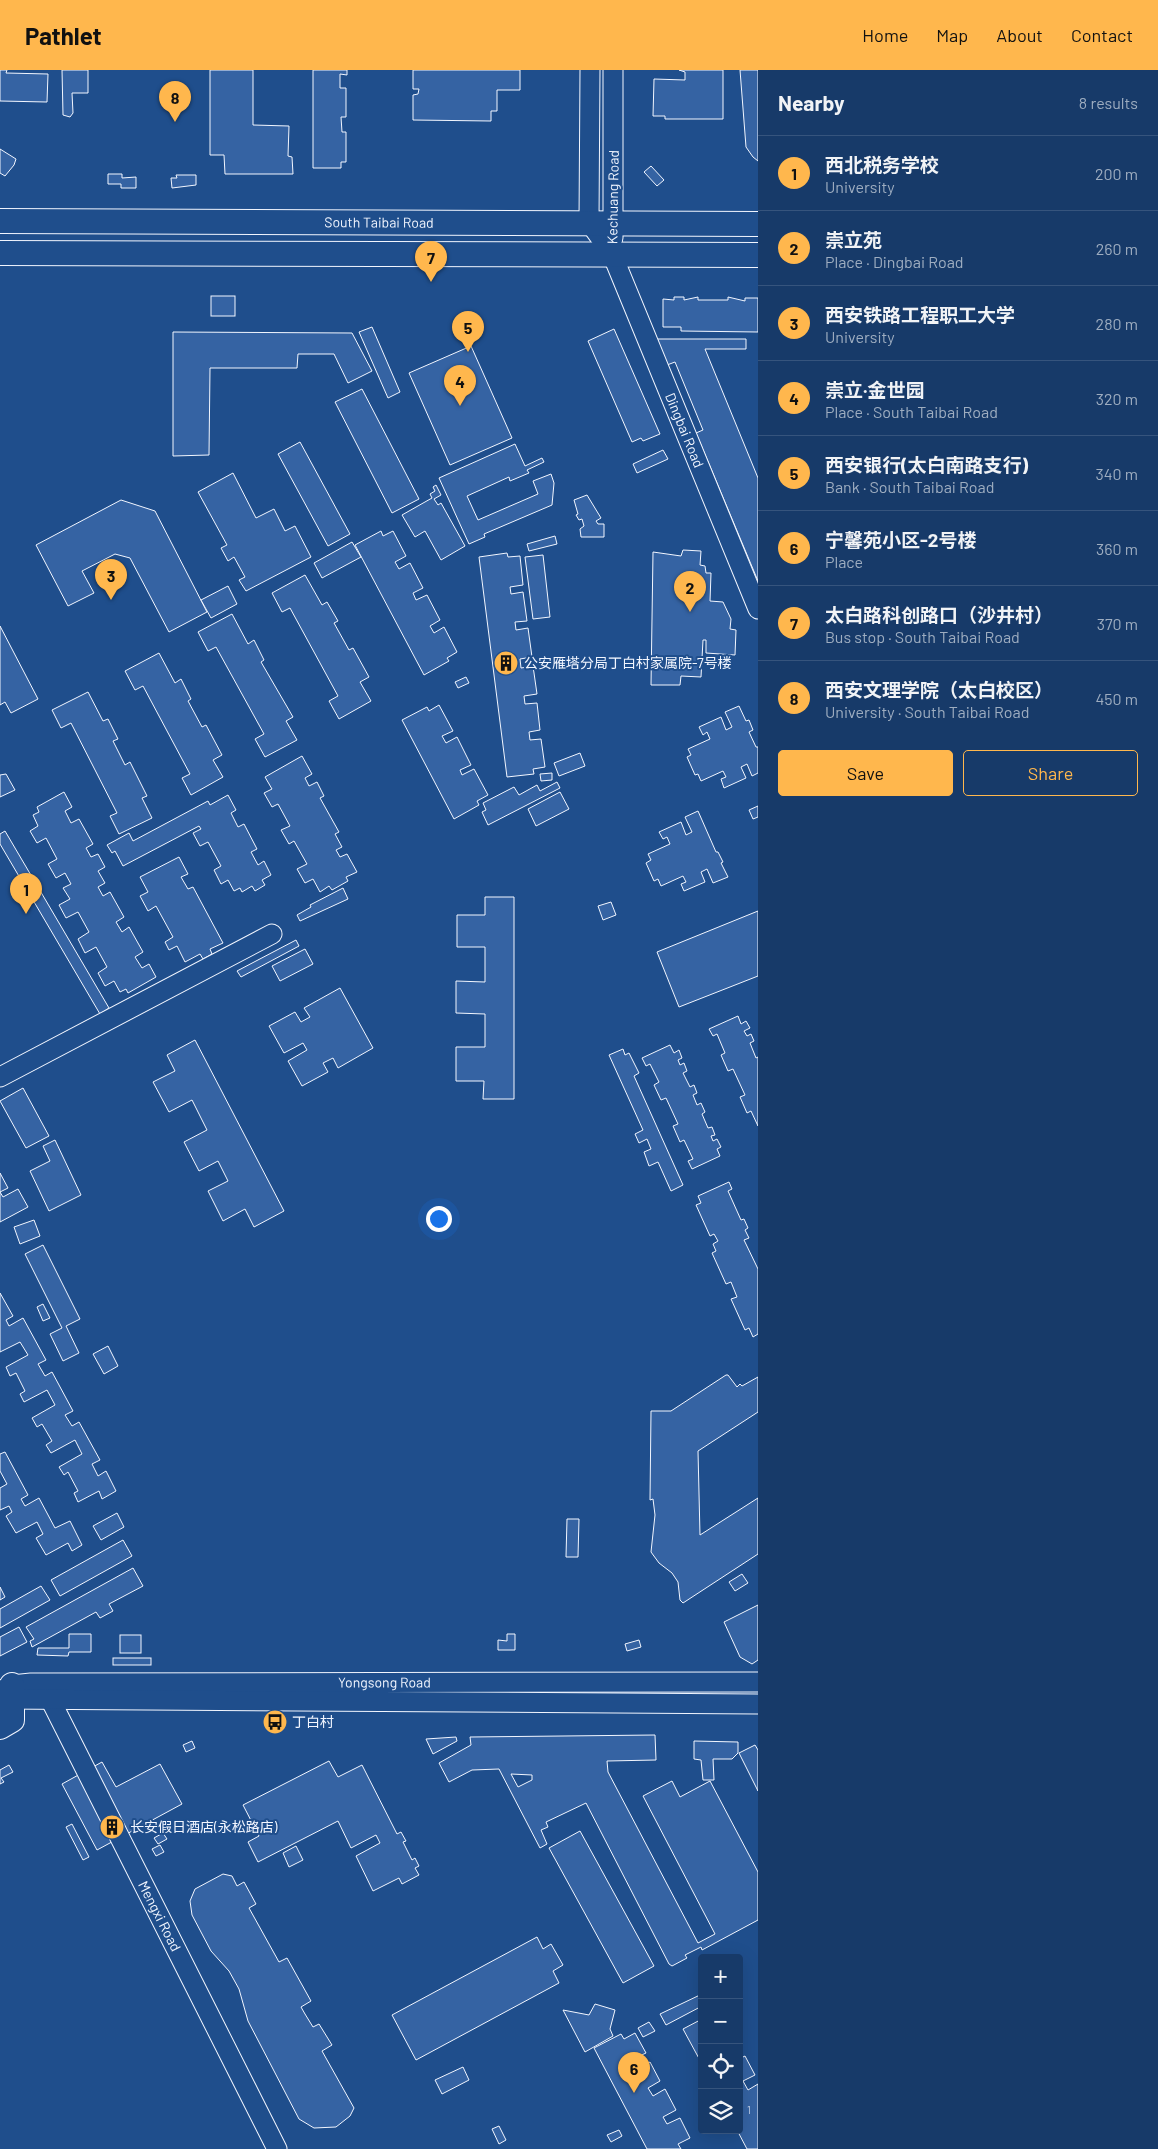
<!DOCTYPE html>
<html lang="en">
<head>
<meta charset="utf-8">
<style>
  :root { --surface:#173a69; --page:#244571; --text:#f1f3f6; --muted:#9eadc0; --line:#36547d; --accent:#ffb74d }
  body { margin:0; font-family:Barlow,"Noto Sans SC",sans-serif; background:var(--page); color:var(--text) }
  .controls { position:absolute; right:15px; bottom:15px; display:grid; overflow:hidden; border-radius:5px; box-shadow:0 5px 20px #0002 }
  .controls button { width:45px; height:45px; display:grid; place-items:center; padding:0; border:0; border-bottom:1px solid var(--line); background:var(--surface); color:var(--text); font:25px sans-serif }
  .you { position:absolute; left:438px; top:1148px; width:18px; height:18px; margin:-12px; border:4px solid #fff; border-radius:50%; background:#1a73e8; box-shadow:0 0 0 8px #1a73e833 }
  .badge { display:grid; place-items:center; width:32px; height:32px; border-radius:50%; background:var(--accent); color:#111; font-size:16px; font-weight:700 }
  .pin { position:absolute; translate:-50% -41px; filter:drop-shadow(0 1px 2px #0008) }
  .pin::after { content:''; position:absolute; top:26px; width:18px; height:15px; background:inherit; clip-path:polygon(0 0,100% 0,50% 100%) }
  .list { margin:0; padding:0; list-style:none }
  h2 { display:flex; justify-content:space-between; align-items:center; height:65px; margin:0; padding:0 20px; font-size:21px }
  h2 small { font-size:16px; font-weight:400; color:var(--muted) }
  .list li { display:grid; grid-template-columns:32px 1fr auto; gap:15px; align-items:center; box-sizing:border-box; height:75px; padding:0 20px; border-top:1px solid var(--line) }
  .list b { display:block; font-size:19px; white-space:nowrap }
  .list p { margin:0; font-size:16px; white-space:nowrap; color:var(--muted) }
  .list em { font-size:16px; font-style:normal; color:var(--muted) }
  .actions { display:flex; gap:10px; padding:15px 20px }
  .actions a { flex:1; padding:11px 0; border:1px solid var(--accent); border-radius:5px; text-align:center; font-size:18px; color:var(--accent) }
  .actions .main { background:var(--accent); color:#111 }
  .icon { flex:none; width:28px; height:28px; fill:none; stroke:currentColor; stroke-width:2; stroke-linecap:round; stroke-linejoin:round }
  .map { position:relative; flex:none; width:758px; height:2079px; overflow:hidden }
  header { display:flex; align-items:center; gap:30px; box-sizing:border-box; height:70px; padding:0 25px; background:var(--accent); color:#111 }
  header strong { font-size:24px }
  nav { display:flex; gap:28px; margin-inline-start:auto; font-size:18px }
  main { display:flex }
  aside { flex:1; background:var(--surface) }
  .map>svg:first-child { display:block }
  .building { fill:#3563a3; stroke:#f2f6ff; fill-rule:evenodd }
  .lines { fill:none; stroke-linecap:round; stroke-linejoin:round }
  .minor-casing { stroke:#f2f6ff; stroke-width:21 }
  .major-casing { stroke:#f2f6ff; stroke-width:26 }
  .minor { stroke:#1f4e8c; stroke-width:19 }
  .major { stroke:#1f4e8c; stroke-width:24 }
  .labels { text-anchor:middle; stroke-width:4; stroke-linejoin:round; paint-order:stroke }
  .number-label { font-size:11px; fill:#c3d1e8 }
  .street-label { font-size:14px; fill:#f2f6ff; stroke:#1f4e8c }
  .poi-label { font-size:14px; fill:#f2f6ff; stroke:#1f4e8c; text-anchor:start }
</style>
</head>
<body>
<header>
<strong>Pathlet</strong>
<nav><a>Home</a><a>Map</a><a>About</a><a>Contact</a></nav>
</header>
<main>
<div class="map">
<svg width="758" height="2079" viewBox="0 0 758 2079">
  <rect width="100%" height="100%" fill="#1f4e8c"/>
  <g class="building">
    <path d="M0 0H7L6 3 48 4 47 32 0 31Z"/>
    <path d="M62 0H88V23H72L73 43 70 47 63 45Z"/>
    <path d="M210 0H253V55L289 56 288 86 292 87 293 104H225L224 85H210Z"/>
    <path d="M313 0H347V5L340 4V18H346V47H341L342 62H346V92H341V98H313Z"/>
    <path d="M413 0H520V20H497V41H491V51L413 50V25L418 24 419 19H413Z"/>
    <path d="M679 0H723V49H665V46H653L654 9 685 10V2Z"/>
    <path d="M740 0H758V91L753 87 746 77Z"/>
    <path d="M0 79 16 89 14 95 5 106 0 103Z"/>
    <path d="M651 96 664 110 657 116 644 102Z"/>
    <path d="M108 104H122V108L136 107V118H121V114H108Z"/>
    <path d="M176 105H196V115L172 118 171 108H177Z"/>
    <rect x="211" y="226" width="24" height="20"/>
    <path d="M674 227H684V230L698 227V230H728V227L745 231V228H758V262L681 261V257H663V229L674 230Z"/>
    <path d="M372 257 400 322 388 328 359 262Z"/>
    <path d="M614 259 660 364 643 371 641 368 632 372 588 271Z"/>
    <path d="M173 262 352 263 372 301 348 313 334 284H298L297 298H210L209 385 173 386Z"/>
    <path d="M657 269H746V279H705L758 408V511L696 363 703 360 675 292 667 295Z"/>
    <path d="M471 276 512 368 450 395 409 303Z"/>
    <path d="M362 319 419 429 392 443 335 332Z"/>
    <path d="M300 372 350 464 328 476 278 384Z"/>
    <path d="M515 374 525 396 542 388 544 392 527 400 529 403 510 411 509 407 467 426 478 450 538 424 533 411 551 404 554 413 552 435 484 464 485 467 469 474 439 408Z"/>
    <path d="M663 380 668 389 637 403 633 394Z"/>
    <path d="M233 403 256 448 274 439 285 461 295 456 311 487 246 521 239 510 245 507 234 487 228 491 221 478 227 475 198 422Z"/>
    <path d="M436 415 441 425 434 429 438 435 441 433 465 476 441 490 425 461 415 467 402 445 432 428 430 424 435 421 433 417Z"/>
    <path d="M587 425 601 448 596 451 598 454H604V467H581L580 459 584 456 582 449 579 450 576 445 578 444 574 430Z"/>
    <path d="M121 430 155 441 207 542 169 562 130 488 115 484 82 501 94 523 68 536 36 475Z"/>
    <path d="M381 461 383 466 393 461 406 486 395 492 399 499 410 493 423 518 413 523 416 530 427 525 440 550 430 556 434 563 444 557 457 582 447 588 449 591 424 605 355 475Z"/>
    <path d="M555 466 557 474 529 481 527 474Z"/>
    <path d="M352 472 361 487 322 508 314 493Z"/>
    <path d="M683 480 701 481 700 495 705 496 706 503H711L710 531 723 532 731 549 730 559 736 560 735 585 706 583V570H703L701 607 681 606 680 615H651L653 482 681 486Z"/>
    <path d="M507 483 508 487 520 486 523 515 510 517 511 524 523 522 527 551 515 552 516 560 528 558 532 587 520 589 521 598 533 596 537 624 524 626 525 634 537 633 540 660 529 662 530 670 541 669 545 697 533 699 534 704 507 707 479 487Z"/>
    <path d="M543 485 550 547 533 549 525 487Z"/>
    <path d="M305 505 322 535 327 532 338 551 334 553 349 580 353 578 369 607 360 612 371 631 339 649 329 631 338 626 290 538 282 542 272 523Z"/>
    <path d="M228 516 237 534 211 548 201 530Z"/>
    <path d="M232 544 248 574 254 570 264 590 261 592 293 647 286 651 297 670 265 687 255 669 264 664 216 577 208 581 198 562Z"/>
    <path d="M0 556 38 629 11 643 5 632 0 635Z"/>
    <path d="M159 583 175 613 181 609 191 629 188 631 202 657 206 655 222 685 213 690 223 707 191 725 182 708 190 704 143 616 135 620 125 601Z"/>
    <path d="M466 607 469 613 458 618 455 612Z"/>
    <path d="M88 622 103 651 108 649 118 669 113 671 125 695 130 692 147 726 142 728 152 748 119 764 110 746 117 743 71 653 61 658 52 640Z"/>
    <path d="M439 635 453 661 442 666 446 673 457 667 471 695 460 700 462 705 474 699 488 725 477 731 479 735 454 749 402 650 427 637 429 641Z"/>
    <path d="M739 636 746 651 749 650 753 660 749 662 756 677H758V703L752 706 747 694 741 697 746 708 724 718 721 709 726 707 723 701 701 711 698 704 695 705 687 687 691 685 688 679 710 669 707 662 703 665 699 657 721 647 726 660 732 657 725 642Z"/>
    <path d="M580 683 585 696 559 706 554 693Z"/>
    <path d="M302 686 312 704 305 708 309 716 317 712 324 726 320 728 339 762 335 764 342 777 336 780 340 787 347 784 357 802 346 807 348 811 332 820 329 816 320 822 313 809 305 813 297 799 307 794 294 771 289 774 281 760 290 756 278 734 272 737 264 723 272 719 265 707Z"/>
    <path d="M552 703V710L541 711 540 704Z"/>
    <path d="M6 704 15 720 0 727V705Z"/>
    <path d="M557 712 560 718 488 755 482 742 486 740 483 733 514 717 519 725 537 715 540 721Z"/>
    <path d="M64 722 72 737 65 741 71 753 79 749 93 774 86 778 91 787 98 784 105 797 98 801 105 813 98 817 103 826 110 822 124 847 116 852 122 862 129 857 143 882 135 887 142 898 149 894 156 907 128 923 126 919 120 922 114 911 105 916 98 903 107 897 96 877 85 883 78 869 89 862 78 842 66 848 59 835 70 829 63 818 71 814 65 803 56 808 48 794 57 789 46 768 37 773 30 761 38 756 33 745 39 742 37 737Z"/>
    <path d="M560 722 569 739 536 756 528 739Z"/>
    <path d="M228 725 236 740 231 743 238 757 244 754 257 779 251 782 258 795 264 791 271 805 262 810 265 815 255 821 252 816 242 822 240 818 234 821 228 810 221 814 214 800 221 796 208 772 200 776 193 763 201 759 199 756 123 796 115 781 112 783 107 775 129 763 133 771 208 731 210 735Z"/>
    <path d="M758 736V747L753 749 749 740Z"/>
    <path d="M698 741 716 782H718L723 792 721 793 728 807 713 813 707 799 701 802 705 812 684 821 681 814 686 812 683 806 661 816 658 809 654 811 646 793 651 790 648 784 670 774 667 767 663 769 659 762 681 752 686 765 692 762 685 747Z"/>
    <path d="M5 761 109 938 100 944 0 774V764Z"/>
    <path d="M179 787 188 804 181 807 188 819 193 817 223 873 210 879 212 884 203 889 200 884 185 892 177 876 169 880 165 872 173 867 156 836 148 841 140 826 148 822 140 807Z"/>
    <path d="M343 818 348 829 300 851 297 845 311 837 310 835Z"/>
    <path d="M485 827H514V1029H483L484 1011H456V977H485V944L456 943V911L485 912V877H457V845H485Z"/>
    <path d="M611 832 616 845 603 850 598 836Z"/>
    <path d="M758 841V906L679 937 657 882Z"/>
    <path d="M296 870 299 876 241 907 237 901Z"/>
    <path d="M305 879 313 894 280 911 272 896Z"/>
    <path d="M340 918 373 978 338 998 333 988 323 993 328 1002 302 1016 288 991 307 980 303 973 284 983 269 956 295 942 301 952 310 947 304 938Z"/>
    <path d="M738 946 741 954 746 951 750 958 744 961 747 966 751 964 754 971 750 973 756 988 758 987V1056L751 1041 747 1043 740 1027 745 1025 733 999 728 1001 721 985 725 983 717 964 713 966 709 959Z"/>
    <path d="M195 970 284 1141 254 1157 245 1139 223 1151 208 1121 228 1111 218 1091 199 1101 184 1072 207 1060 192 1030 169 1042 153 1012 175 1001 167 985Z"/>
    <path d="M670 975 674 983 679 980 682 988 678 990 680 995 684 993 687 1001 683 1003 690 1017 694 1015 697 1023 693 1025 697 1035 701 1033 705 1042 702 1044 708 1058 712 1057 715 1065 711 1066 713 1071 717 1069 721 1077 717 1079 720 1086 692 1099 688 1091 693 1089 684 1070 680 1072 673 1056 678 1054 666 1028 661 1030 654 1015 659 1012 650 994 646 996 642 988Z"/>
    <path d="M623 979 625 985 629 983 639 1003 634 1006 683 1115 671 1121 658 1092 649 1096 644 1082 651 1079 647 1069 639 1073 635 1064 643 1060 609 985Z"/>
    <path d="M23 1018 49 1066 26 1078 0 1031Z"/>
    <path d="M55 1070 81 1125 49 1141 30 1101 50 1091 43 1076Z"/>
    <path d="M0 1103 8 1118 0 1122 3 1127 18 1119 28 1137 0 1152Z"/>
    <path d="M729 1112 732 1119 728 1121 741 1150 744 1149 748 1158 745 1160 749 1168 744 1170 758 1199V1264L753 1267 749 1258 745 1260 731 1229 737 1227 731 1212 726 1214 712 1183 716 1181 713 1174 718 1171 714 1164 710 1166 696 1135 701 1133 698 1126Z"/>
    <path d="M34 1150 40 1166 20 1174 14 1157Z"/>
    <path d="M43 1175 80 1249 66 1256 79 1283 63 1291 50 1264 62 1258 25 1184Z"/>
    <path d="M0 1223 13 1246 6 1250 9 1256 23 1248 46 1290 38 1294 45 1306 52 1302 73 1341 65 1345 72 1356 79 1352 100 1390 92 1394 98 1406 106 1401 116 1421 102 1429 99 1421 78 1432 74 1423 78 1421 68 1402 64 1405 59 1397 82 1384 75 1370 51 1383 46 1375 52 1371 42 1354 37 1357 32 1348 55 1335 47 1320 24 1332 20 1324 25 1321 16 1303 10 1306 6 1297 28 1285 20 1272 0 1282Z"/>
    <path d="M43 1234 50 1248 43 1251 37 1237Z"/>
    <path d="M108 1276 118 1296 104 1304 93 1284Z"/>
    <path d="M726 1305H728L737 1317 740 1314 742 1316 758 1307V1342L698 1381 700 1465 758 1428V1484L683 1533 680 1530 678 1512 672 1503 659 1493 651 1482 655 1445 653 1429 650 1430 651 1341H671Z"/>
    <path d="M5 1382 28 1425 21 1429 25 1436 39 1428 55 1458 70 1451 82 1475 72 1481 68 1473 46 1485 36 1468 43 1464 37 1452 16 1463 6 1446 12 1442 9 1436 0 1440V1418L7 1414 0 1401V1384Z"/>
    <path d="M117 1443 124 1457 101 1470 93 1456Z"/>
    <path d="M567 1449H579L578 1487H566Z"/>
    <path d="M123 1470 132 1486 60 1526 51 1510Z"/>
    <path d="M133 1498 143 1516 109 1534 113 1541 100 1548 96 1542 32 1577 30 1571 34 1569 26 1557Z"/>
    <path d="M742 1504 748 1513 735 1521 729 1512Z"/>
    <path d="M41 1516 50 1530 0 1558V1539Z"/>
    <path d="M0 1517 5 1527 0 1530Z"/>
    <path d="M758 1535V1590L752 1594 740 1587 724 1552Z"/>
    <path d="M19 1557 27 1572 0 1586V1567Z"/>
    <path d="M69 1564H91V1582H69L68 1586 37 1585 38 1578H69Z"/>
    <path d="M507 1564H515V1580H498V1570L507 1571Z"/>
    <rect x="120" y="1565" width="21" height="18"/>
    <path d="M639 1570 641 1577 627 1581 625 1574Z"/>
    <rect x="113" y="1588" width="38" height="7"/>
    <path d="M655 1665 656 1690 607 1691 608 1702 698 1873 715 1864 643 1726 672 1711 680 1727 710 1711 758 1802V1850L702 1880 701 1877 685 1885 687 1888 672 1896 669 1894 586 1733 546 1752 548 1757 541 1760 547 1774 540 1778 499 1699 472 1700 449 1712 439 1693 471 1675 470 1667ZM511 1704 532 1705V1710L518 1717Z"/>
    <path d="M456 1667 457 1671 433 1684 426 1669Z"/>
    <path d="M192 1671 195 1678 186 1682 183 1675Z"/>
    <path d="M694 1671 738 1672V1683L732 1689H713L714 1710H703L701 1690 694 1689Z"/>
    <path d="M755 1675 758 1680V1721L739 1683Z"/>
    <path d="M329 1691 338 1707 362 1695 397 1764 401 1762 406 1771 403 1772 412 1790 415 1788 419 1796 415 1798 419 1805 402 1814 399 1808 373 1821 356 1786 380 1773 376 1765 351 1778 338 1751 258 1792 248 1772 259 1766 243 1735Z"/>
    <path d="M102 1692 116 1717 160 1694 182 1734 97 1780 62 1714Z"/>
    <path d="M9 1695 13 1702 1 1708 4 1712 0 1714V1700Z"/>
    <path d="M72 1754 89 1787 83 1790 66 1757Z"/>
    <path d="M580 1761 654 1896 623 1913 549 1778Z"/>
    <path d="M163 1763 167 1769 158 1774 154 1768Z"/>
    <path d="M160 1775 164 1782 156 1786 152 1779Z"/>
    <path d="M296 1776 303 1790 289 1797 283 1783Z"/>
    <path d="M223 1804 232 1806 237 1816 244 1812 256 1834 249 1838 279 1892 287 1888 311 1931 301 1937 305 1944 313 1957 319 1954 332 1975 322 1981 354 2038 350 2046 336 2057 314 2058 299 2049 248 1951 239 1919 229 1901 211 1881 192 1845 190 1831 195 1819Z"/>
    <path d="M537 1867 543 1879 551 1874 563 1895 553 1901 559 1913 416 1990 392 1945Z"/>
    <path d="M702 1924V1936L666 1955 660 1944Z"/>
    <path d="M595 1934 615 1940 610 1959 613 1966 585 1982 563 1940 589 1945Z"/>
    <path d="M702 1949V1994L683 1959Z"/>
    <path d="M649 1952 655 1961 643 1967 638 1958Z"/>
    <path d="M635 1963 646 1983 633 1989 638 1998 650 1992 660 2011 648 2018 653 2026 665 2019 676 2040 663 2047 667 2054 680 2048 690 2068 678 2074 681 2079H647L594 1978 621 1964 624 1969Z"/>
    <path d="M745 1986 755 2005 743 2011 748 2020 758 2014V2079H747L737 2060H739V1989Z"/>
    <path d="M463 1997 469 2010 442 2024 435 2010Z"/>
    <path d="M499 2056 506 2070 499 2074 492 2059Z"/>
    <path d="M619 2060 622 2066 611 2072 607 2065Z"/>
  </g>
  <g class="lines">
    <defs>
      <g id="minor">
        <path id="s1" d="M590 0 589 152 612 184 758 539"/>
        <path d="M613 168V0"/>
        <path d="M0 1007 272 864"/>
        <path id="s2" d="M51 1620V1631L277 2079"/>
        <path id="s3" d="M0 1621 12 1615 31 1613 758 1612"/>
        <path d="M0 1629 758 1634"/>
      </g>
      <g id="major">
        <path id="s4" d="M0 151 758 154"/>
        <path d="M0 183 758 185"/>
        <path d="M0 1657 12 1650V1615"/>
      </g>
    </defs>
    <use href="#minor" class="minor-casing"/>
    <use href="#major" class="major-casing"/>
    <use href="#minor" class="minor"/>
    <use href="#major" class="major"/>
  </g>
  <defs>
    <symbol id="building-disc" viewBox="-11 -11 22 22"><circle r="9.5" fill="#ffb74d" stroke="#1f4e8c"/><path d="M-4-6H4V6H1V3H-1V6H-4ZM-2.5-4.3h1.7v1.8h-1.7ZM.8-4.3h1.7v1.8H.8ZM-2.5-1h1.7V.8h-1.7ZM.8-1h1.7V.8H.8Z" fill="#111"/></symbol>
    <symbol id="bus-disc" viewBox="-11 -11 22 22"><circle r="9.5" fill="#ffb74d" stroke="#1f4e8c"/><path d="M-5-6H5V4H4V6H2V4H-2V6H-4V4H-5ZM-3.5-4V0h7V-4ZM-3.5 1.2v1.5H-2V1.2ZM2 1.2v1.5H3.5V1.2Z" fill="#111"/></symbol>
  </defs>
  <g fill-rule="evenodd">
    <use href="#building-disc" x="492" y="579" width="28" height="28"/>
    <use href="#bus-disc" x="261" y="1638" width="28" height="28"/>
    <use href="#building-disc" x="98" y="1743" width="28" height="28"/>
  </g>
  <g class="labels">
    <g class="number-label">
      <text x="749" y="2044">1</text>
    </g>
    <g class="street-label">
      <text transform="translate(613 127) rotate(-89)" y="5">Kechuang Road</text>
      <text dy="5" stroke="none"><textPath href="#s4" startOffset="379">South Taibai Road</textPath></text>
      <text dy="5" stroke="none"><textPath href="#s1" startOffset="382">Dingbai Road</textPath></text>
      <text dy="5" stroke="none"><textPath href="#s3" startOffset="386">Yongsong Road</textPath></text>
      <text dy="5" stroke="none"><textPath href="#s2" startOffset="252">Mengxi Road</textPath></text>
    </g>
    <g class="poi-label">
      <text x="524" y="598">公安雁塔分局丁白村家属院-7号楼</text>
      <text x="292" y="1657">丁白村</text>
      <text x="130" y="1762">长安假日酒店(永松路店)</text>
    </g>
  </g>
</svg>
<div class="controls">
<button>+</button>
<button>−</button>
<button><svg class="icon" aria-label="locate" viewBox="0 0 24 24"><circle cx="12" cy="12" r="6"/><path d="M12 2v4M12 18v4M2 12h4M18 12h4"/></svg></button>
<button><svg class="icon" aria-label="layers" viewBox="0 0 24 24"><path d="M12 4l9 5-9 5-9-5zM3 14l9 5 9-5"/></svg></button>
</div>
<div class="you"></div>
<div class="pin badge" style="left:26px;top:844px">1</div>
<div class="pin badge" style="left:690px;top:542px">2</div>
<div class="pin badge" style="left:111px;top:530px">3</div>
<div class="pin badge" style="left:460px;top:336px">4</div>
<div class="pin badge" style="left:468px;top:282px">5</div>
<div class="pin badge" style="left:634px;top:2023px">6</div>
<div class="pin badge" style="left:431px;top:212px">7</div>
<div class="pin badge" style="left:175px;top:52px">8</div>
</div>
<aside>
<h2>Nearby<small>8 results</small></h2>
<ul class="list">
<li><span class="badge">1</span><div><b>西北税务学校</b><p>University</p></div><em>200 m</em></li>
<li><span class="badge">2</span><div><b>崇立苑</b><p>Place · Dingbai Road</p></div><em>260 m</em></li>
<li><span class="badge">3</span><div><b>西安铁路工程职工大学</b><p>University</p></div><em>280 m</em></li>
<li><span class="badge">4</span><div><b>崇立·金世园</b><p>Place · South Taibai Road</p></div><em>320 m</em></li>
<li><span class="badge">5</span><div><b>西安银行(太白南路支行)</b><p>Bank · South Taibai Road</p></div><em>340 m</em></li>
<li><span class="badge">6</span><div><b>宁馨苑小区-2号楼</b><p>Place</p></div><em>360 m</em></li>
<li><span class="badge">7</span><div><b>太白路科创路口（沙井村）</b><p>Bus stop · South Taibai Road</p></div><em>370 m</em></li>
<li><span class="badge">8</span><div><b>西安文理学院（太白校区）</b><p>University · South Taibai Road</p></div><em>450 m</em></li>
</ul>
<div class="actions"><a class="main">Save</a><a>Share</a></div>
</aside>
</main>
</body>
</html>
